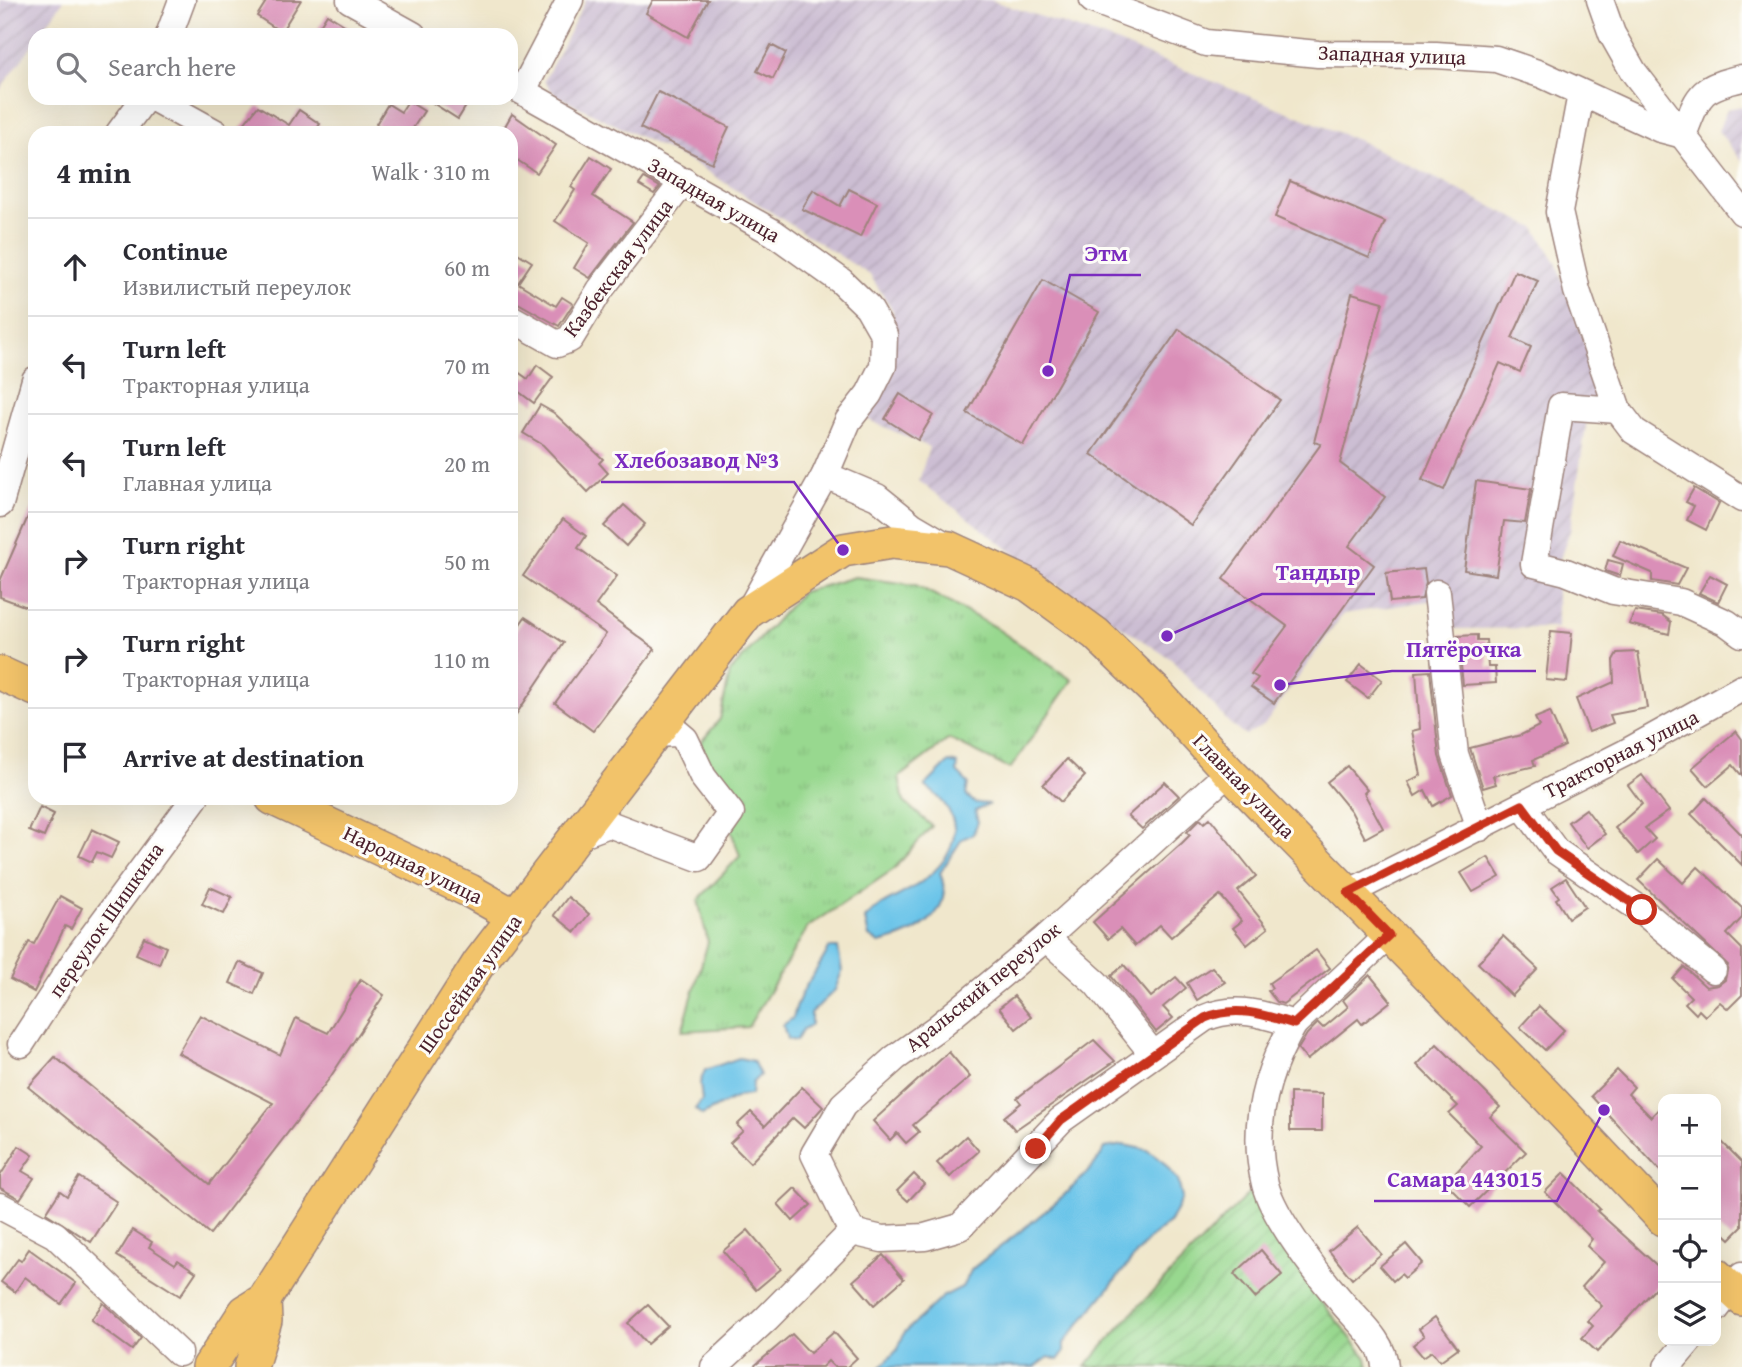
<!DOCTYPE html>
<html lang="en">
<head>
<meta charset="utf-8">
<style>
  :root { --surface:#fff; --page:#f7f7f7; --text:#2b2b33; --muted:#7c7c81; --line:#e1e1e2 }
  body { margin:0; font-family:"Gentium Book Plus",serif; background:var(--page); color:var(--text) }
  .controls { position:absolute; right:21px; bottom:21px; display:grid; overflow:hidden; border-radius:14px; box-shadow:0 7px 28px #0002 }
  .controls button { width:63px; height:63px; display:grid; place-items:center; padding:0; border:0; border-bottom:2px solid var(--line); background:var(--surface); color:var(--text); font:35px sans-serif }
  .stop { position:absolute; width:21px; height:21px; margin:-16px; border:5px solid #c8321e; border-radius:50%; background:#fff }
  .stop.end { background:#c8321e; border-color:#fff; box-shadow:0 2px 7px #0008 }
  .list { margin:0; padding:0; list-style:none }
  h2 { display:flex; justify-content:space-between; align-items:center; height:91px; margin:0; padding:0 28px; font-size:30px }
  h2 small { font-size:23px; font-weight:400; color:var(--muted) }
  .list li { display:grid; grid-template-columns:46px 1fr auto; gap:21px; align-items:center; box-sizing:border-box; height:98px; padding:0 28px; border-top:2px solid var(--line) }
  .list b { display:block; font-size:26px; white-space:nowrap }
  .list p { margin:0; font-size:23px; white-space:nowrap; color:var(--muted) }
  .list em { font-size:23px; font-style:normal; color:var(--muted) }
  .icon { flex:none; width:38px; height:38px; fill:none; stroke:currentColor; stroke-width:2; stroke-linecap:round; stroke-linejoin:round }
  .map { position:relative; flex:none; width:1742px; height:1367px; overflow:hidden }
  .search { position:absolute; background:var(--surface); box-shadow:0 7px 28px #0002; left:28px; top:28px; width:490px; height:77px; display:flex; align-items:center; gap:18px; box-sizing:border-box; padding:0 24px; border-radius:21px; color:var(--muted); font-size:26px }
  .panel { position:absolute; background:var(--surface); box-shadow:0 7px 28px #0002; left:28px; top:126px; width:490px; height:679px; border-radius:21px }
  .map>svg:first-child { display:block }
  .industrial { fill:url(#industrial-furrows) }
  .grass { fill:url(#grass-tufts); stroke:#717c5d; stroke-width:2 }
  .garden { fill:url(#garden-furrows); stroke:#717c5d; stroke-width:2 }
  .water { fill:#6bc4e9; stroke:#5a728a; stroke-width:2 }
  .building { fill:#da8fb8 }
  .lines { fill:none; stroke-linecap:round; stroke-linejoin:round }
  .minor-casing { stroke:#9d837c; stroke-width:29 }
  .major-casing { stroke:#9d837c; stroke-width:36 }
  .minor { stroke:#fff; stroke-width:26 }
  .major { stroke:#f2c36a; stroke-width:33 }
  .route { stroke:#c8321e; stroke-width:9 }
  .labels { text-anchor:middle; stroke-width:6; stroke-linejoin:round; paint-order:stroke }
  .street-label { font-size:21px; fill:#4a1f2b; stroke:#fdfcf7 }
  .leader { fill:none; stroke:#7b2cbf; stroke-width:2.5 }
  .callout-dot { fill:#7b2cbf; stroke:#fdfcf7; stroke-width:2.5 }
  .callout-label { font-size:23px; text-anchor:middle; font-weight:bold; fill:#7b2cbf; stroke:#fdfcf7; stroke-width:6; stroke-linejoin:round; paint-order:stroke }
</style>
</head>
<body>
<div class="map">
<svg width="1742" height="1367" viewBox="0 0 1742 1367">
  <defs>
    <pattern id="industrial-furrows" width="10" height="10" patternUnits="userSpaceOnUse" patternTransform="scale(1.75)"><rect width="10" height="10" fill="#ccbed3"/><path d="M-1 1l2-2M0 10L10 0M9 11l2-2" fill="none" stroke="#b1a3b5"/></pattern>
    <pattern id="grass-tufts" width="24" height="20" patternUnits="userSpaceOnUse" patternTransform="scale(1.75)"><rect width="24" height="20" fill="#98d88f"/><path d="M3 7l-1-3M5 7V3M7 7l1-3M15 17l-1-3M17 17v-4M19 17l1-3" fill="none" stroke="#84b97c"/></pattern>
    <pattern id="garden-furrows" width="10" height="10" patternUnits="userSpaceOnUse" patternTransform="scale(1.75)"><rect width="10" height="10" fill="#98d88f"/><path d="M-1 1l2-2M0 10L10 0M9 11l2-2" fill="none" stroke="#84b97c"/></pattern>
  </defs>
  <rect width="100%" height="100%" fill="#fdfcf7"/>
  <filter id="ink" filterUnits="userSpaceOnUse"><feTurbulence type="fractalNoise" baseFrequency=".0143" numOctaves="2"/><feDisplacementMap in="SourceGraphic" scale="14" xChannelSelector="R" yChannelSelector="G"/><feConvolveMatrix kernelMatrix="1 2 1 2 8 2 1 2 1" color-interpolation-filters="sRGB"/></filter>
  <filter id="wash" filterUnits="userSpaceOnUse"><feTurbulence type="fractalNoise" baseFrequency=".00686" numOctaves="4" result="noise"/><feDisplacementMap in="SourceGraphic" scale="28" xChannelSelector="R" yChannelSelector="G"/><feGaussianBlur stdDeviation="1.57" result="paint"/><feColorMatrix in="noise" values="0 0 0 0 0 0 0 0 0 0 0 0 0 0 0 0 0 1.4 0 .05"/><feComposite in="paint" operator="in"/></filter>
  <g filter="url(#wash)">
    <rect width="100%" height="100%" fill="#f0e7cc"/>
    <g class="industrial">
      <path d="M0 0H64L39 35H35V41L0 90Z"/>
      <path d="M586 0H990L1106 38 1362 142 1535 228 1556 262 1599 384 1587 419 1570 531 1557 567V628L1451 629 1448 598 1343 614 1265 724 1246 735 1232 726 1171 659 1041 574 919 481 929 447 860 416 892 359 893 311 870 275 697 165 555 95 544 81Z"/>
      <path d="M1742 106V161L1718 131 1727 109Z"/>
    </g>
    <path class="grass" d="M855 577 916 585 993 626 1072 680 1010 769 949 739 899 777 904 802 932 826 894 869 808 927 748 1027 682 1031 708 942 698 900 740 856 721 803 688 758 720 719 730 672 802 592Z"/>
    <path class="garden" d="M1250 1192 1321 1301 1367 1358 1369 1367H1085L1135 1310Z"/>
    <g class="water">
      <path d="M949 762 958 764 957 772 968 783 966 795 975 803 990 804 975 811 978 822 973 834 962 839 940 873C957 915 912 936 879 943L869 937 865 919C880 901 901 897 920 883 960 854 969 817 925 786Z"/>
      <path d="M829 948H838L842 971 835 990 811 1013V1025L803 1029 796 1041 787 1039 783 1025 793 1018C800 987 816 975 829 948Z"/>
      <path d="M739 1058 753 1061 760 1075 752 1083 751 1095 739 1096 702 1115 695 1109 702 1100 700 1083 705 1070Z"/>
      <path d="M1124 1145 1147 1150 1163 1162 1178 1180 1182 1198 1170 1222 1148 1240 1064 1343V1352L1058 1360 1049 1357 1035 1367H881L898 1349 904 1333 942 1297 962 1287 972 1269C1005 1242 1090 1182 1105 1148Z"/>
    </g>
    <g id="blocks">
      <g class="building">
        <path d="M267 0H301L281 32 257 16Z"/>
        <path d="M653 0H708L688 37 646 13Z"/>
        <path d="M327 14 360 35H314Z"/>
        <path d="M771 45 786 53 773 79 757 71Z"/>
        <path d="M658 92 729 127 712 163 640 128Z"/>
        <path d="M425 98H471L458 119Z"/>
        <path d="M408 101 424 111 410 133H390L376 124 388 104 401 112Z"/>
        <path d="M258 106 289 125 299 110 320 124 314 133H237Z"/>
        <path d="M512 114 556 145 537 173 511 156V133H501Z"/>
        <path d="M591 156 611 169 593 196 633 222 590 278 574 268 589 243 555 221 575 190 571 187Z"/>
        <path d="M644 178 660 187 654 194 639 185Z"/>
        <path d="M1290 181 1385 222 1369 258 1275 217Z"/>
        <path d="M849 189 877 203 860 237 802 209 813 190 840 206Z"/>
        <path d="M511 249 532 262 518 283 556 306 562 297 573 304 559 326 511 299Z"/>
        <path d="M1515 271 1538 281 1512 338 1531 347 1520 372 1500 363 1444 490 1422 480Z"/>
        <path d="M1043 280 1099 312 1023 445 967 413Z"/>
        <path d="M1352 293 1383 302 1340 463 1385 497 1349 546 1374 565 1274 703 1251 687 1258 678 1251 674 1287 626 1223 579 1321 444 1314 442Z"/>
        <path d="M1179 329 1280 400 1191 525 1091 454Z"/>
        <path d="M537 365 553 377 534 403 511 386V367L528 379Z"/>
        <path d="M900 394 933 415 918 440 885 419Z"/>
        <path d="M540 405 554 413 603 459 599 463 608 473 588 492 543 445 523 433Z"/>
        <path d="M1476 481 1531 489 1525 523 1504 521 1496 575 1464 570Z"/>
        <path d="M1694 488 1719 503 1706 530 1687 520 1694 506 1686 502Z"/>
        <path d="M33 505H35V610L0 597V581Z"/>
        <path d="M624 505 645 524 626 546 604 526Z"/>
        <path d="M563 519 586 536 578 548 617 576 596 605 655 649 593 731 555 703 606 634 523 576Z"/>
        <path d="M1620 540 1686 568 1677 585 1652 581V573L1613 556Z"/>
        <path d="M1608 560 1623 564 1620 576 1605 571Z"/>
        <path d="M1424 569 1426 583 1422 599 1390 602 1386 573Z"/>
        <path d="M1710 575 1727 584 1718 602 1699 593Z"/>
        <path d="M1635 611 1662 615 1671 622 1669 634 1629 624Z"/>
        <path d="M525 617 564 643 511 722V637Z"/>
        <path d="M1551 631 1572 633 1567 682 1546 680Z"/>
        <path d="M1477 635V640H1486L1488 667H1495L1496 683 1463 685 1458 636Z"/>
        <path d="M1638 652 1647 708 1610 715 1613 723 1589 732 1576 699 1614 682 1613 660 1617 653Z"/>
        <path d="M1361 664 1382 680 1368 698 1347 682Z"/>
        <path d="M1430 671 1439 756 1452 795 1433 806 1425 790 1415 796 1408 782 1421 775 1412 731 1420 729 1416 672Z"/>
        <path d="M1550 712 1565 746 1533 760 1535 766 1493 776 1496 784 1483 788 1470 748 1521 735 1539 726 1535 718Z"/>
        <path d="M1736 731 1742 739V776L1733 765 1708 786 1692 768Z"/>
        <path d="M1067 759 1085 776 1061 802 1043 785Z"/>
        <path d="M1347 766 1367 790 1364 793 1383 828 1365 838 1351 811 1327 782Z"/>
        <path d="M1642 775 1669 811 1645 828 1655 839 1638 854 1615 828 1642 804 1628 785Z"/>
        <path d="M1165 782 1179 796 1142 829 1128 816Z"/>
        <path d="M1706 798 1742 835V865L1691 814Z"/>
        <path d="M40 807 54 814 44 837 29 831Z"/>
        <path d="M1586 809 1605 834 1587 848 1568 822Z"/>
        <path d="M1210 818 1256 876 1238 891 1268 928 1247 945 1233 928 1242 921 1220 895 1171 937 1160 925 1135 946 1120 929 1108 939 1093 922 1182 843 1190 835 1187 832 1200 819 1204 823Z"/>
        <path d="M92 829 119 842 111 858 97 852 92 862 79 856Z"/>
        <path d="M1488 857 1500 877 1473 892 1461 873Z"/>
        <path d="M1658 859 1683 883 1698 867 1742 908V918L1727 934 1742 949V995L1728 1009 1720 1002 1705 1016 1699 1010 1696 1014 1685 1003 1691 997 1673 979 1684 967 1706 987 1718 985 1725 980 1728 965 1638 880Z"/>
        <path d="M1566 878 1585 907 1568 918 1556 899 1559 897 1552 887Z"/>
        <path d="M210 887 232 897 224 914 202 904Z"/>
        <path d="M60 896 82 908 71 929 65 926 34 992 10 979 29 942 34 944Z"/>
        <path d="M568 897 589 914 575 932 554 915Z"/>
        <path d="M1503 936 1538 969 1512 996 1478 963Z"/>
        <path d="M144 937 166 947 159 964 136 954Z"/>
        <path d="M1316 950 1330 968 1283 1004 1277 1002 1268 991 1272 988 1269 983Z"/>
        <path d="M239 962 263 973 254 994 230 983Z"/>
        <path d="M1124 965 1151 997 1176 977 1186 988 1163 1007 1173 1018 1156 1032 1111 976Z"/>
        <path d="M1212 967 1225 982 1197 1000 1187 983Z"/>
        <path d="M1370 975 1391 1001 1362 1024 1358 1019 1307 1060 1298 1049 1307 1034 1318 1023 1323 1028 1348 1007 1343 1000Z"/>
        <path d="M361 979 384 995 329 1079 210 1234 28 1087 55 1057 209 1184 273 1103 178 1053 200 1015 280 1055 296 1018 328 1033Z"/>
        <path d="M1014 996 1031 1017 1016 1029 999 1008Z"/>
        <path d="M1539 1006 1564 1030 1545 1050 1520 1027Z"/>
        <path d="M1094 1040 1115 1061 1015 1130 1004 1117 1021 1103 1017 1098Z"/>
        <path d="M1437 1044 1500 1107 1490 1117 1526 1152 1470 1207 1446 1183 1481 1146 1449 1114 1458 1106 1417 1065Z"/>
        <path d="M949 1052 970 1077 913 1125 919 1132 906 1143 897 1133 890 1140 873 1121Z"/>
        <path d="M1617 1070 1634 1087 1628 1094 1651 1117 1663 1104V1174L1591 1096Z"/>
        <path d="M802 1087 823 1107 804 1128 793 1118 750 1163 730 1143 743 1131 737 1125 751 1112 765 1126Z"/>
        <path d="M1290 1093 1322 1094V1131H1290Z"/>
        <path d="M966 1136 979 1151 950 1177 937 1163Z"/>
        <path d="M1716 1136 1742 1162V1227L1730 1239 1716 1226Z"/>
        <path d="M19 1146 33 1155 22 1171 34 1178 20 1199 0 1188V1176Z"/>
        <path d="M1564 1173 1600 1209 1597 1211 1663 1271V1280L1597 1352 1582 1338 1593 1326 1588 1321 1602 1306 1582 1287 1604 1262 1587 1246 1592 1239 1545 1192Z"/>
        <path d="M914 1174 924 1184 908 1201 897 1191Z"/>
        <path d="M79 1177 117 1202 91 1242 46 1213 60 1191 67 1196Z"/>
        <path d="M795 1188 811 1205 793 1221 778 1204Z"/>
        <path d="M1358 1227 1381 1254 1352 1279 1329 1251Z"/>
        <path d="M133 1230 152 1242 149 1247 175 1264 178 1260 196 1272 180 1296 117 1256Z"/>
        <path d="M748 1230 781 1269 756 1290 723 1251Z"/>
        <path d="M1406 1244 1422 1263 1405 1278 1401 1274 1393 1281 1380 1266Z"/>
        <path d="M29 1249 76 1283 61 1304 25 1277 15 1292 1 1282 18 1259 21 1261Z"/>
        <path d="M1261 1250 1282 1275 1255 1298 1234 1274Z"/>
        <path d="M883 1255 904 1279 874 1305 853 1281Z"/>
        <path d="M103 1303 141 1338 132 1350 91 1320Z"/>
        <path d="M648 1305 668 1326 647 1344 628 1323Z"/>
        <path d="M1435 1317 1458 1348 1440 1361 1432 1351 1423 1357 1413 1345 1424 1336 1419 1329Z"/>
        <path d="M834 1332 857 1358 847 1367H834L828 1361 822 1367H753L792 1334 810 1353Z"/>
      </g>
    </g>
  </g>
  <g filter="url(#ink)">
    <use href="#blocks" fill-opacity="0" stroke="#9d837c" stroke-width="2"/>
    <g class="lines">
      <defs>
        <g id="minor">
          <path d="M350 0 413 35"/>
          <path d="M1093 0 1206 43 1318 54 1436 55 1496 59 1543 75 1660 129 1683 135C1699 95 1698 88 1742 78"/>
          <path d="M1600 0 1612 34 1633 71 1742 212"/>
          <path d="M169 35 182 0"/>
          <path d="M511 85 774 233 841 281 868 307 884 335 883 366 869 394 848 421 825 475 749 611"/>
          <path d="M523 90 570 0"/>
          <path d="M1581 94 1559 212 1577 291 1618 410 1634 431 1742 499"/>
          <path d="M153 98 216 133"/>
          <path d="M119 133 145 98"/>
          <path d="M511 318 557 344 570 339 600 290 684 181"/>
          <path d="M1618 410 1561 406 1534 564 1566 572 1613 591 1681 602 1727 623 1742 634"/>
          <path d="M825 475 877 497 913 526 947 546"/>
          <path d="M0 504 35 380"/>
          <path d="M1437 593 1455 754 1480 828"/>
          <path d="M1522 805 1556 851 1641 910 1713 970"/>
          <path d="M577 836 609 824 699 858 731 813 703 777 685 739 678 733 654 734"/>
          <path d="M1348 893 1625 753 1742 688"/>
          <path d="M1046 938 1096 983 1153 1054"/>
          <path d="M1294 1024C1265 1073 1251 1128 1265 1184 1273 1217 1318 1275 1341 1301 1356 1320 1384 1341 1385 1367"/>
          <path d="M21 1044 78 956 195 798"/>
          <path d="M0 1206 55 1235 179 1353"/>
          <path d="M852 1232 882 1239 925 1237 960 1227 1061 1120 1205 1018C1235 1005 1263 1014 1294 1024L1389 935"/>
          <path d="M852 1232 814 1154 843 1105 895 1058 937 1028 1046 938 1229 772"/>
          <path d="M1716 1309 1742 1276"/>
          <path d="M714 1367 766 1319 852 1232"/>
          <path d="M1667 1367 1689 1341"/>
        </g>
        <g id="major">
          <path d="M0 673 35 689"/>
          <path d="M272 798 470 891 516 917"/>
          <path d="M1716 1275 1742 1299"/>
          <path d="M209 1367 245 1312 264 1300 479 963 748 612 843 550 892 542 949 548 1029 585 1096 634 1157 693 1229 772 1544 1093 1663 1219"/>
          <path d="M251 1367 265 1321 264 1300"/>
        </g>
      </defs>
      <use href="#minor" class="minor-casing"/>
      <use href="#major" class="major-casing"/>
      <use href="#minor" class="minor"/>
      <use href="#major" class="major"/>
    </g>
  </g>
  <g class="lines" filter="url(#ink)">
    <path class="route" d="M1036 1149 1061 1120 1205 1018C1235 1005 1263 1014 1294 1024L1389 935 1348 893 1522 805 1556 851 1642 910"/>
  </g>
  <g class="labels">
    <g class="street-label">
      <text transform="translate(1392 55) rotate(2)" y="7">Западная улица</text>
      <text transform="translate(714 200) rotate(30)" y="7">Западная улица</text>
      <text transform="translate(618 268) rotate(-53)" y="7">Казбекская улица</text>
      <text transform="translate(1621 754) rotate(-27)" y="7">Тракторная улица</text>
      <text transform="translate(1244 786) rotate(46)" y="7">Главная улица</text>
      <text transform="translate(413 865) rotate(26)" y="7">Народная улица</text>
      <text transform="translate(106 920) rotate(-55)" y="7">переулок Шишкина</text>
      <text transform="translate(470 984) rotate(-55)" y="7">Шоссейная улица</text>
      <text transform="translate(983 987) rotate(-39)" y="7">Аральский переулок</text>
    </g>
  </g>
  <path class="leader" d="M1048 371L1070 275H1141M843 550L794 482H601M1167 636L1262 594H1375M1280 685L1392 671H1536M1604 1110L1557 1201H1374"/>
  <g class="callout-dot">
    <circle cx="1048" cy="371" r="7"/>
    <circle cx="843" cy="550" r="7"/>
    <circle cx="1167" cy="636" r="7"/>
    <circle cx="1280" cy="685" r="7"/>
    <circle cx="1604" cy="1110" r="7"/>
  </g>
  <g class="callout-label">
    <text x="1106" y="261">Этм</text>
    <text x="697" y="468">Хлебозавод №3</text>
    <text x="1318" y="580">Тандыр</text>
    <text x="1464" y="657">Пятёрочка</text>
    <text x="1465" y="1187">Самара 443015</text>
  </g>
</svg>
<div class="controls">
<button>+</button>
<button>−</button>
<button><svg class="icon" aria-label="locate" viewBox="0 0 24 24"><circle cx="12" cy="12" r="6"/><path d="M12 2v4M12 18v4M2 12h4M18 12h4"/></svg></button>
<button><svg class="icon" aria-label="layers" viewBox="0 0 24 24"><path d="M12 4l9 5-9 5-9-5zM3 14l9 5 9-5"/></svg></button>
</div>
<div class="stop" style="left:1642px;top:910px"></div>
<div class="stop end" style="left:1036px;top:1149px"></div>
<div class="search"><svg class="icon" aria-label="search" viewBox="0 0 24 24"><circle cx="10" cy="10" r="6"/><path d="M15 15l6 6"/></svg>Search here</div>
<section class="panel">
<h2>4 min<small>Walk · 310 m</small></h2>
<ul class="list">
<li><svg class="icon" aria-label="ahead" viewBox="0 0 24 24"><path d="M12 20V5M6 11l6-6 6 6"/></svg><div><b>Continue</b><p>Извилистый переулок</p></div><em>60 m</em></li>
<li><svg class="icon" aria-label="left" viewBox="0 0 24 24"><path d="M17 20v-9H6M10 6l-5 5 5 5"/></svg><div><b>Turn left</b><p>Тракторная улица</p></div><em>70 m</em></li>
<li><svg class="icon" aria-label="left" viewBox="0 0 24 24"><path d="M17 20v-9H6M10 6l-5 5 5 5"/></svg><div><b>Turn left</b><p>Главная улица</p></div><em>20 m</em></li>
<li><svg class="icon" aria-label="right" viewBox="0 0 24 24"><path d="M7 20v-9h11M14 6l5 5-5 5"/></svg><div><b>Turn right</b><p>Тракторная улица</p></div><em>50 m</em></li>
<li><svg class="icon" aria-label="right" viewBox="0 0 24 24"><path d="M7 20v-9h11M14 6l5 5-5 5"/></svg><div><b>Turn right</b><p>Тракторная улица</p></div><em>110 m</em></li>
<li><svg class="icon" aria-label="arrive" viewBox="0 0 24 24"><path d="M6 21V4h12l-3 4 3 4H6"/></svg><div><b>Arrive at destination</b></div></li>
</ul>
</section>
</div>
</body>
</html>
